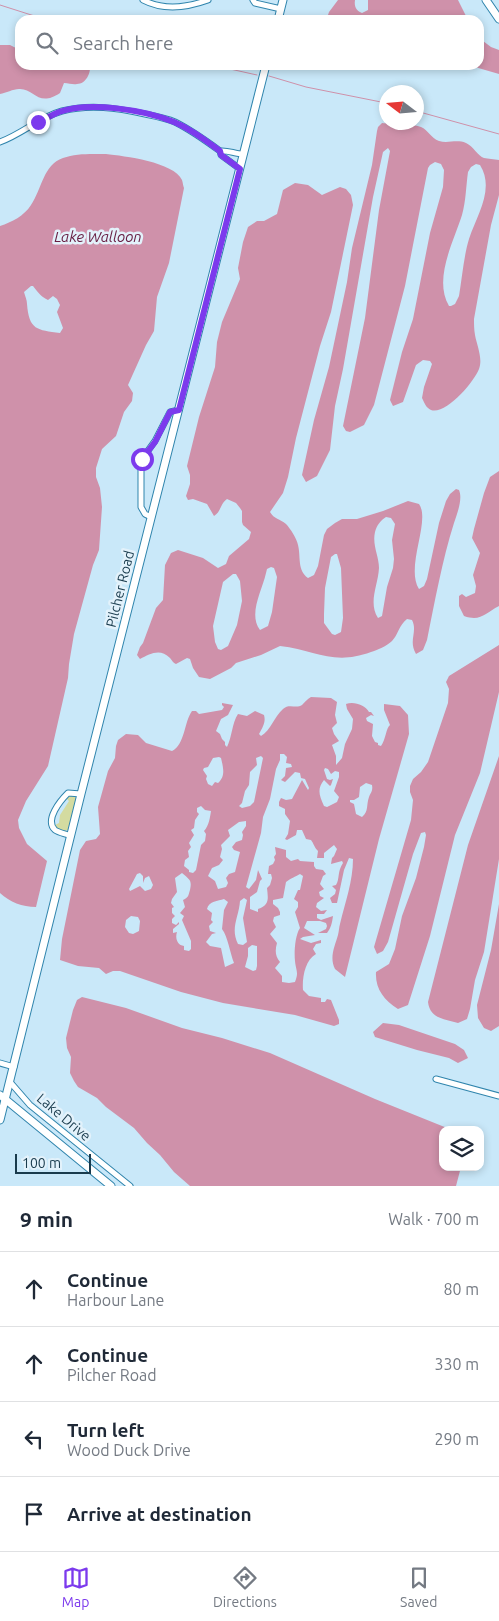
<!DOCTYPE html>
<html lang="en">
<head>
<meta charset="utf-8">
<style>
  :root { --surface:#fff; --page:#f6f6f7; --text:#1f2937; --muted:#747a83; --line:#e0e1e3; --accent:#7c3aed }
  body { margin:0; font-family:Ubuntu,sans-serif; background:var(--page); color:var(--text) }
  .controls { position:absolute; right:15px; bottom:15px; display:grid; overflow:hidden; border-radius:10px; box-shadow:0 2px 8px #0003 }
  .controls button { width:45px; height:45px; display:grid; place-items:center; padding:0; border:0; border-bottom:1px solid var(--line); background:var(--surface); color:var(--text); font:25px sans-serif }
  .compass { position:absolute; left:379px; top:85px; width:45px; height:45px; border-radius:50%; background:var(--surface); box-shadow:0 2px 8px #0003; rotate:286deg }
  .scale { position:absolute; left:15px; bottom:12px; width:76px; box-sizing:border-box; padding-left:5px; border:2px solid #193b4d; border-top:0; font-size:14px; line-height:18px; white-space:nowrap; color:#193b4d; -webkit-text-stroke:4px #e3f2fb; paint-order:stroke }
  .stop { position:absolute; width:15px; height:15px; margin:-11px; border:4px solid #7c3aed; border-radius:50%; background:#fff }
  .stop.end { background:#7c3aed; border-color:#fff; box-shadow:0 1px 5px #0008 }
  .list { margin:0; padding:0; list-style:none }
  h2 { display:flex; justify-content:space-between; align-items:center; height:65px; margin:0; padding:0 20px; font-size:21px }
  h2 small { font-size:16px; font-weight:400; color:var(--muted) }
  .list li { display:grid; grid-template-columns:32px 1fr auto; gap:15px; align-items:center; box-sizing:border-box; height:75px; padding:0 20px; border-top:1px solid var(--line) }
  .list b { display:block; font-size:19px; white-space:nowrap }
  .list p { margin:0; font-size:16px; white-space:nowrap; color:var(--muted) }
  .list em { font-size:16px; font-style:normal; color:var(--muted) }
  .icon { flex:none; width:28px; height:28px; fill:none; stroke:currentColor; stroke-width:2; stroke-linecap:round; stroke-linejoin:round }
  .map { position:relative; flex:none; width:499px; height:1186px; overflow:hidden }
  .search { position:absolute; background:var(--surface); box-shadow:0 2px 8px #0003; left:15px; right:15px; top:15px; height:55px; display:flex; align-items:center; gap:12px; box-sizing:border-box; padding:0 18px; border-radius:15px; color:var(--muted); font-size:19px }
  .sheet { height:365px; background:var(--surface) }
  nav { display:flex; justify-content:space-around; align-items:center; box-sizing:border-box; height:70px; border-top:1px solid var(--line); background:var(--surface); font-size:14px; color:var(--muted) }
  nav a { display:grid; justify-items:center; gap:2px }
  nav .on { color:var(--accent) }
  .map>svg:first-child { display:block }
  .green { fill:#d4dba0 }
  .water { fill:#cf91aa; fill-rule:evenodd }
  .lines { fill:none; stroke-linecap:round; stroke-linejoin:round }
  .stream { stroke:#cf91aa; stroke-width:1 }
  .street-casing { stroke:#3085ad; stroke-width:7 }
  .secondary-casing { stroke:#3085ad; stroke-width:9 }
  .street { stroke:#fff; stroke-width:5 }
  .secondary { stroke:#fff; stroke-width:7 }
  .route { stroke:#7c3aed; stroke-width:6 }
  .labels { text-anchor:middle; stroke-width:5; stroke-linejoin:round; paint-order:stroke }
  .street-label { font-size:14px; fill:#193b4d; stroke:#e3f2fb }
  .water-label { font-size:15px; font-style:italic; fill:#671d42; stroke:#e3f2fb }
</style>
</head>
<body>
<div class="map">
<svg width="499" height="1186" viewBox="0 0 499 1186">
  <rect width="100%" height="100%" fill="#c9e8f9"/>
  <path class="green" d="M69 795H73L76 798 68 830 64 831 57 828 55 825 59 823 60 815 69 801 66 798Z"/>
  <g class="water">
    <path d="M338 0H355C354 6 356 11 362 13L368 10V0H458L468 20H328L327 18 329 12Z"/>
    <path d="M479 38 491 47 499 50V74L468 65H479Z"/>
    <path d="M0 45H10L20 50V65H90C91 73 86 84 77 84 73 85 69 83 64 83L60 93C38 108 34 88 19 89 13 89 6 93 0 94Z"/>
    <path d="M382 123C391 124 414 124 421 127 428 130 431 138 439 141 448 144 456 139 466 143 473 146 478 156 484 158 488 159 494 159 499 160V195L491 225 474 319C474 324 474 330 475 335 477 346 483 358 479 369 474 382 446 415 431 410 426 408 424 402 422 398L424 387 432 364 430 361 423 360 416 365 403 402 393 406 390 400 402 352 413 319 430 233 443 187 444 170 441 164 435 162 430 165 428 168 405 286 374 405 364 425 350 432 346 431 343 426 365 318 379 210 390 151 388 148 383 152 373 197 343 369 335 406 330 450 317 476 306 482 302 475 314 420 329 367 347 282 352 248 372 165 377 131 378 127ZM476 164 480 165C495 189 477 215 469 239 464 255 462 278 459 296L455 304 451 306H449C433 279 454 241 462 215 466 201 466 186 468 172L471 167Z"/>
    <path d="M106 154C124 156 174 162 182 180 183 183 183 186 184 188L169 263 157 297 154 331 146 345 128 385 133 393 132 401 124 412 116 436 102 449 96 468V477L100 488 102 507 99 550 93 565 74 634 69 664 68 678 48 766 26 801 18 820 19 828 27 844 47 861 36 907C22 907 10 902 0 893V226C12 222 24 216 31 205 42 189 43 165 63 158 76 153 92 154 106 154ZM31 286H33C38 292 40 296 48 300L53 296 57 299 60 305 57 312 63 328 60 333C37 330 29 330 27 304 27 300 25 296 24 292Z"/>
    <path d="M295 183 308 185 322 195 340 187 346 189 351 195 353 205 331 312 320 346 296 438 288 477 283 493 270 512C274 519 280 519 286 524 290 528 297 539 298 545 301 557 297 570 308 578L314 575 318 566 324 535 327 529 335 523 342 519H357L383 511 408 501 419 504C431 521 405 567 419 589L424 586 427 579 439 523 446 501 450 494 456 489 459 490C463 499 457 514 454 523 442 561 435 601 427 640L423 650 416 654C408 640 418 632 412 620L407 619C399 625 398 635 392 641 387 646 377 650 371 652 333 666 316 650 280 646L261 655 236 663 231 668 210 679 199 677 193 668 190 659 187 658 176 664C173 663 172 660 170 658 160 648 150 654 140 659L137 655 140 647 143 643 156 608 163 600 165 565 171 553 178 550 203 558 218 568 226 564 229 556 249 539 251 532 243 525 242 522V511L240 508 236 503 227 499C220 504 221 512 214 516L207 504 193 499 188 500 186 496 190 484V475L187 466 199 417 215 367 217 342 222 322 240 279 238 268 243 242 248 227 257 221H264L277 214 283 190ZM386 517 391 518 395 524 392 540 394 559 393 568 387 587 382 616 378 618C368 602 378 586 379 568 379 556 372 545 375 532 377 525 380 521 386 517ZM335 554H337L341 568 343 618 341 632 335 635 332 634 324 623V614L325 588 331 557ZM271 567 274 568 277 577 272 612 268 626 260 630C248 614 262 591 266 573L267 569ZM233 574H236L240 581 242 601 237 625 228 646 221 650 218 649 215 642 213 626 223 582Z"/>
    <path d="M499 471V606C485 613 481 622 464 616L459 606V596L462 594 466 597 475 593 476 586 473 575 480 553 472 538 474 529 484 493 490 477Z"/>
    <path d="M499 645V692L480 773 455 835 430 936 408 1005 398 1009C384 1000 375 989 376 972L389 964 395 949 402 916 416 878 424 847 426 835 425 832 421 833 413 854 388 942 383 951 377 954 374 947 411 820 413 800 410 792V786L413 779 421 772 428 762 448 703 449 689 446 682 449 676Z"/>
    <path d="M311 697 331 698 337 702 335 715 337 723 332 728 334 734 339 741 332 745 336 756V765L342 758 345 744 352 729 353 719 347 709 346 704C354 701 365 705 369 712H371L374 716 371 715 366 718 367 721 373 724 372 736 375 742 378 743V745L381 746C386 739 386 728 390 725L384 710V704L400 706 408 715 409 734 379 839 345 977 335 969C329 957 335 946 338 935 339 931 339 927 340 924 345 903 353 881 353 859L349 858 344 870 337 903H332L330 898 335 894 336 890 332 886 336 885C340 878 337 872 343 863L342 861 331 864 332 858 334 856 337 849 334 845 324 853V858H317L318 851C314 847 314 844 311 840L306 839 302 830H297L296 835 287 840 285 839 288 834 290 821 285 814V809L279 806V802L281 798 286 800 292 799 302 780 308 790 309 788 305 779 301 778 300 773 295 772 285 782 281 780 285 776 286 768 292 767 291 764 286 763 287 757 284 754H280V760L276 769 270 799 263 817 261 833 246 887 249 889 256 880 258 870 262 879 260 881 257 892 250 897V909L258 912V909C270 905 268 898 267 888L270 885 272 878 271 874H268L269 866 273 864 275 860 274 857 276 854 275 847 286 850V857L291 861 298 859 300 861 314 862V866L316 869 323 870 326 874 323 876 320 884 324 889 319 892 320 896 324 898 317 903 316 907 321 911 327 910 324 914H317V918L321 920 333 916C332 923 331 928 327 933H318L326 929 327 926 326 923 320 921H307L304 928 315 935 303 937 300 939 311 943 321 940V943L316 944 313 949 316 954C305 960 302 978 303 990L309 996 321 998V1002H325L327 999 331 1000 339 1020V1024L334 1026 295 1015 223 1003 181 992 120 971H113L106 974 99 968 78 966 60 960 62 939 80 850 86 841 96 839 100 834 98 807 108 771 115 758 116 746 118 740 126 734 138 735 146 743 172 751C185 745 184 722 192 711H196L199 714 222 710 224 707 222 705V703L233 705 228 715 221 719 216 731 220 734 222 739 225 742V745L227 747C232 737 232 723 238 714L247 716 255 711 264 715C266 722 263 727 259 734L261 736C271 730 274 717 283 709 289 703 296 709 302 705 305 702 307 699 311 697ZM261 756 263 758 254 802 250 806 242 808 239 806 242 803 245 791 249 785 250 772 257 765 256 758ZM219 757 221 758C223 767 226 776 218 783L215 782 212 786 208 784 206 779 207 776 203 770 204 768 208 767 213 758ZM325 768 328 769 331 774 335 771 339 772V777L334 791 339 797 337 802 327 807 324 806C319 795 317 789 324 780L330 786 331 785 333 779 330 780 327 779 324 770ZM366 783 372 785C373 791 371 792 369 797 366 805 369 811 362 817L356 814 354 804 350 802V800H354L359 797 360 787ZM201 806 205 810 211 811C210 817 209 826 204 831L206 834 205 841 201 845 196 870 193 873 189 872V870L184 866 185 860 189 857 188 851 191 847 189 843 194 835 191 830 194 828 195 820 199 814 197 812V808ZM246 821V826L242 832 243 835 242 840 236 842 232 847 234 850 240 852 235 872 229 874 226 878 228 883 226 887 218 889 215 881 208 876 212 868 219 865 223 860 220 857 222 849 221 845 230 836 228 830 239 822ZM140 873 143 876V883L145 878 149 876 153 885 151 889 145 891 140 886 130 891 129 889 137 874ZM182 873C190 880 192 880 190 890 188 896 189 897 183 900L185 907 180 913 184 916 182 920 191 941V949L189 951 184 950V946C177 945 175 938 177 932L173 933V929L179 924V922L176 925 172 923V919L175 916 172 913V908L174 907 171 903 172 899 177 892 175 878ZM300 874 303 876 300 890H298L294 899 298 902V907L295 912 300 928C295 935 294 953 295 961 296 971 299 972 295 982L289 983 282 982V976L275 968 280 962C275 956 275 950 277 943L270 934 276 927 273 921 274 917 280 915V912L278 908 273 904V900L283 898 286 882C291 878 295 877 300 874ZM244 898 247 900 243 918 247 942 243 945 238 944C230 928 239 917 240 901ZM224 899 228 902 224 910 222 929C228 937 230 953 234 963L225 967 221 948 210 946 206 942 212 934 216 933 210 931 209 926 213 922 211 920 212 913 207 909C209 901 218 901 224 899ZM131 916 138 917 140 921 139 931 133 934 129 933 125 927 126 920ZM252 945 257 946V966L256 970 253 971 245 967 248 956V948Z"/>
    <path d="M499 756V859L484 952 475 980 470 1009 467 1019 458 1023C445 1019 430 1019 428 1002L468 845Z"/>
    <path d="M499 904V1026L491 1031 484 1028 478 1018 477 1005 491 950Z"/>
    <path d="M82 997 126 1008 182 1028 222 1038 270 1053 375 1099 452 1130H443V1167H461L456 1186H190L174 1172 160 1155 147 1143 134 1128 106 1107 97 1098 78 1087 74 1081 70 1073 71 1057 67 1048 66 1038 73 1010 77 1000Z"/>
    <path d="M383 1023 399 1025 455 1044 464 1050 468 1058 458 1063 449 1058 417 1050 375 1037 373 1032Z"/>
  </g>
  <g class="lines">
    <g class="stream">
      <path d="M0 5 47 20"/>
      <path d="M212 65 257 75"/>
      <path d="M269 76 306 87 386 103"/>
      <path d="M416 111 499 134"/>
    </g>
    <defs>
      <g id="street">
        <path d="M143 0C164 11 186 8 208 0"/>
        <path d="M253 0 255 3 281 9"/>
        <path d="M0 142C22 134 40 117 62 111 90 104 117 108 145 114 155 116 166 118 175 122 191 130 205 140 220 151L221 155 240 169"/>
        <path d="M220 151C228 150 235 154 243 154"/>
        <path d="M151 517 145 514 141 507V467L142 459 155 441 170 412 179 410"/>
        <path d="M71 836C67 834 59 833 55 830 44 820 61 800 68 793L81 794"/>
        <path d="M0 1063 14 1067"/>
        <path d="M436 1079 499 1096"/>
        <path d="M10 1082 30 1105 130 1186"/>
      </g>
      <g id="secondary">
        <path d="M486 0 499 19"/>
        <path d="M278 20 283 0"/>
        <path d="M0 1095 111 1186"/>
        <path d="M0 1120 81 794 266 65"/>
      </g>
    </defs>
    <use href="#street" class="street-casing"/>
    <use href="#secondary" class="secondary-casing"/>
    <use href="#street" class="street"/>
    <use href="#secondary" class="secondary"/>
  </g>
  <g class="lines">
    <path class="route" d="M38 122C45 119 52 115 59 112 89 101 145 110 174 122 191 129 205 140 220 151L221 155 240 169 179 410 170 412 155 442 142 459"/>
  </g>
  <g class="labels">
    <g class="street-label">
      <text transform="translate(120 589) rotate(-76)" y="5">Pilcher Road</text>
      <text transform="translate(64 1117) rotate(40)" y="5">Lake Drive</text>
    </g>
    <g class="water-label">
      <text x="98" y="242">Lake Walloon</text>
    </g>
  </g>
</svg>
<div class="controls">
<button><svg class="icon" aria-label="layers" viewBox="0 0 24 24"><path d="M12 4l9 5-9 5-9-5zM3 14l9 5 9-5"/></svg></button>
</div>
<svg class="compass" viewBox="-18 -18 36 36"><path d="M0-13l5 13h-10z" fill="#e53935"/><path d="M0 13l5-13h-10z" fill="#747a83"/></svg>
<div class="scale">100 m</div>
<div class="stop" style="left:142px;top:459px"></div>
<div class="stop end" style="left:38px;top:122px"></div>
<div class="search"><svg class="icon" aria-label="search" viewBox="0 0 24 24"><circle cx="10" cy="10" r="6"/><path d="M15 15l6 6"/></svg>Search here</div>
</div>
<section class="sheet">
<h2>9 min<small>Walk · 700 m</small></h2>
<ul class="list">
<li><svg class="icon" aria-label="ahead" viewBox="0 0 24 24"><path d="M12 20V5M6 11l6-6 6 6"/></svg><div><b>Continue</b><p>Harbour Lane</p></div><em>80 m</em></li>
<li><svg class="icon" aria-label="ahead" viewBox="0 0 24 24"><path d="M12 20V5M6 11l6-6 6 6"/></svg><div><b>Continue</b><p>Pilcher Road</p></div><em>330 m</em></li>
<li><svg class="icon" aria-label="left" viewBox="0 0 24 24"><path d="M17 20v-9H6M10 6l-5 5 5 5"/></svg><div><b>Turn left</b><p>Wood Duck Drive</p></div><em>290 m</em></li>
<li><svg class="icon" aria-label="arrive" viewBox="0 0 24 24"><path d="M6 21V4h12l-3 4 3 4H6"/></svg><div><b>Arrive at destination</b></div></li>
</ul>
</section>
<nav>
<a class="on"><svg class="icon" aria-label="map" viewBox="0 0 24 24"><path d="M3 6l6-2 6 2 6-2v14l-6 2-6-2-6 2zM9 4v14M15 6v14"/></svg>Map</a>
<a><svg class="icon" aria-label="directions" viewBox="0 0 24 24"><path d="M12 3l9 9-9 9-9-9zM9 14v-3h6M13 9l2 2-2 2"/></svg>Directions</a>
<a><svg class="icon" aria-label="saved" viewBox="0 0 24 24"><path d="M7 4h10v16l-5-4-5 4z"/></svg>Saved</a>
</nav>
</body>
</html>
